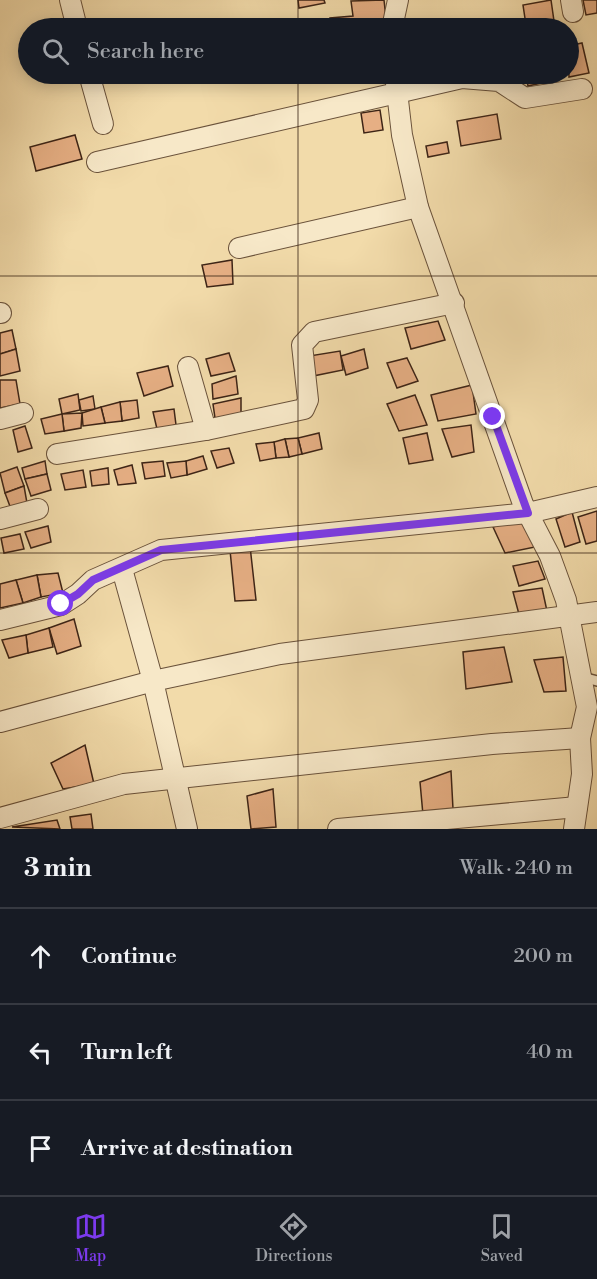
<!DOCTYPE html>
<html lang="en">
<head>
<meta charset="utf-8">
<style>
  :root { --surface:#171b24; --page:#242831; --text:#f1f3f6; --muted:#9ea1a6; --line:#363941; --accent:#7c3aed }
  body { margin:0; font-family:"Libre Bodoni",serif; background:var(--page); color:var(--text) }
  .stop { position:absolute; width:18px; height:18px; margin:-14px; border:4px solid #7c3aed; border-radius:50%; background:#fff }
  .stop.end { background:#7c3aed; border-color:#fff; box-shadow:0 2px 6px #0008 }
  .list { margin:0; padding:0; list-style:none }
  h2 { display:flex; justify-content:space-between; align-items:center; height:78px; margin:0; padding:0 24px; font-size:26px }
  h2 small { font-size:20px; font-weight:400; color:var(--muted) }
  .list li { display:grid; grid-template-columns:39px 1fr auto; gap:18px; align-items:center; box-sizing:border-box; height:96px; padding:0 24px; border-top:2px solid var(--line) }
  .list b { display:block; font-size:22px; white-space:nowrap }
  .list em { font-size:20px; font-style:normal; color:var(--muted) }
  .icon { flex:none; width:33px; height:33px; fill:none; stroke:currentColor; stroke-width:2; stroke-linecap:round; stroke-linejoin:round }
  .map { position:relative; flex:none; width:597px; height:829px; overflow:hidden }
  .search { position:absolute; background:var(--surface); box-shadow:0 3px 15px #0003; left:18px; right:18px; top:18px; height:66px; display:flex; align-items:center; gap:15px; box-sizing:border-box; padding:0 21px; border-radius:33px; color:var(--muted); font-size:22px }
  .sheet { height:366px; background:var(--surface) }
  nav { display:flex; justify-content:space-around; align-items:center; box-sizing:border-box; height:84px; border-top:2px solid var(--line); background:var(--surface); font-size:16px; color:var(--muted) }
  nav a { display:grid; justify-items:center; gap:3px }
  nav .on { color:var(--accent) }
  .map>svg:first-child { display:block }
  .building { fill:#e6af84; stroke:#3d2416; stroke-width:1.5 }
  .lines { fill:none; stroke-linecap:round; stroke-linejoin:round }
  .service-casing { stroke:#6a523b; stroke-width:12 }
  .minor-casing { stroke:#6a523b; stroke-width:22 }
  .service { stroke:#f7e8c8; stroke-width:9 }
  .minor { stroke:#f7e8c8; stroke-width:20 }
  .route { stroke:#7c3aed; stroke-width:8 }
  .grid { fill:none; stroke:#3d2416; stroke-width:1.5; stroke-opacity:0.55 }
</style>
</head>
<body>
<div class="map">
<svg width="597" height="829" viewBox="0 0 597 829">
  <rect width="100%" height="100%" fill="#f2dbaa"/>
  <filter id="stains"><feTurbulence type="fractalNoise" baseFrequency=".00333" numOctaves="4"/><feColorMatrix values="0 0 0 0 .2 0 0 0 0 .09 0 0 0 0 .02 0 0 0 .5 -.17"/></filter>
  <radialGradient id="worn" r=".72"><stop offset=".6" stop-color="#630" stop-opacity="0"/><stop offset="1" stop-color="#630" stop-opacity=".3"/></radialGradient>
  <g class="building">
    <path d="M298 0H324L325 3 299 8Z"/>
    <path d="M384 0 387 28H331L330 18 353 16 351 1Z"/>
    <path d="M551 0 554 21 526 25 523 5Z"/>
    <path d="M583 0H597V13L586 15Z"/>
    <path d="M582 43 589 73 569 77 568 46Z"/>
    <path d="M526 74H544L546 82 528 86Z"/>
    <path d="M380 110 383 130 364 133 361 113Z"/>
    <path d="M497 114 501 139 461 146 457 121Z"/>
    <path d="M75 135 82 159 36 171 30 147Z"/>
    <path d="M447 142 449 153 428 157 426 146Z"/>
    <path d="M232 260 233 284 207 287 202 265Z"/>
    <path d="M438 321 445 340 411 349 405 328Z"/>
    <path d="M12 330 16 349 0 354V333Z"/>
    <path d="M16 349 20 371 0 376V354Z"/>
    <path d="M364 349 368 368 346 375 341 356Z"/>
    <path d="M340 351 343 370 313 376 309 356Z"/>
    <path d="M229 353 235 371 211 376 206 359Z"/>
    <path d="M407 358 418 381 397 388 387 363Z"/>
    <path d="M168 366 173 386 144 396 137 373Z"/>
    <path d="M236 376 238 394 213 399 212 384Z"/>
    <path d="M0 380H16L20 404 0 408Z"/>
    <path d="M472 385 476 414 438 421 431 395Z"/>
    <path d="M78 394 80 410 62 414 59 399Z"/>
    <path d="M415 395 427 425 399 431 387 404Z"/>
    <path d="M93 396 95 409 81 411 79 400Z"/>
    <path d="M241 398V415L215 418 213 404Z"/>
    <path d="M137 400 139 418 122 421 120 402Z"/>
    <path d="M120 402 122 421 105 423 101 407Z"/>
    <path d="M101 407 105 423 83 426 82 413Z"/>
    <path d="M174 409 176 425 157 429 153 412Z"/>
    <path d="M82 413 81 428 64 431 62 414Z"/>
    <path d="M62 414 64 431 45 434 41 419Z"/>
    <path d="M471 425 474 452 452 457 442 429Z"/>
    <path d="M25 426 32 448 18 452 13 430Z"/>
    <path d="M319 433 322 449 302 454 298 438Z"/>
    <path d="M427 433 433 460 409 464 403 438Z"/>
    <path d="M298 438 302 454 289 457 285 439Z"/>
    <path d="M285 439 289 457 276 458 274 442Z"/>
    <path d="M274 442 276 458 260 461 256 444Z"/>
    <path d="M229 448 234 463 217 468 211 451Z"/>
    <path d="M203 456 207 469 187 475 186 461Z"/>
    <path d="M45 461 47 474 25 479 22 468Z"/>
    <path d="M163 461 165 476 145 479 142 463Z"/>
    <path d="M186 461 187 475 171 478 167 463Z"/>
    <path d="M132 465 136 483 118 485 114 470Z"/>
    <path d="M17 467 24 486 5 493 0 473Z"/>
    <path d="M108 468 109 484 92 486 90 471Z"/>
    <path d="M83 470 86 487 65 490 61 474Z"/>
    <path d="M47 474 51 490 31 496 25 479Z"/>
    <path d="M24 486 27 503 11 509 5 493Z"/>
    <path d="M597 511V541L586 544 578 517Z"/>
    <path d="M572 512 580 542 565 547 556 519Z"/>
    <path d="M523 518 535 547 505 553 493 527Z"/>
    <path d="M48 526 51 542 31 548 25 532Z"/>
    <path d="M20 534 24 549 4 553 1 538Z"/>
    <path d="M250 546 256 600 235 601 230 550Z"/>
    <path d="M538 561 545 579 519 586 513 566Z"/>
    <path d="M58 573 63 593 41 597 37 575Z"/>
    <path d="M37 575 41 597 23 603 16 580Z"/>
    <path d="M16 580 23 603 0 608V584Z"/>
    <path d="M542 588 547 611 520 618 513 592Z"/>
    <path d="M74 619 81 646 57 654 49 628Z"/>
    <path d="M49 628 53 647 28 653 26 635Z"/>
    <path d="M26 635 28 653 9 658 2 640Z"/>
    <path d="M504 647 512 682 466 689 463 652Z"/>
    <path d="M563 657 566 691 544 692 534 660Z"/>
    <path d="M85 745 94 784 63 789 51 763Z"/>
    <path d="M451 771 453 809 423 815 420 782Z"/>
    <path d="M273 789 276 827 251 829 247 796Z"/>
    <path d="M91 814 93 829H72L70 817Z"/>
    <path d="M57 820 60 829 12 827Z"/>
  </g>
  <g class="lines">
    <defs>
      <path id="service" d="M582 677 597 681"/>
      <g id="minor">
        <path d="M70 0 77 28"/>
        <path d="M571 0 573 12"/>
        <path d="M392 28 398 0"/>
        <path d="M89 74 103 124"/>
        <path d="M395 74 402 135 418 207 523 504 550 556 566 600 587 707 580 738 582 774 574 829"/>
        <path d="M97 162 462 78 499 81 525 98 582 89"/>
        <path d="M239 248 418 207"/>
        <path d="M0 313H1"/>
        <path d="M188 367 206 430"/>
        <path d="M0 419 23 413"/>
        <path d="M57 454 206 430 304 409 308 400 302 345 314 332 454 303"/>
        <path d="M0 519 38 509"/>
        <path d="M122 569 153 681 187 829"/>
        <path d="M0 620 61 605 78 594 93 580 161 550 528 513 597 497"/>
        <path d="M0 722 153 681 280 654 597 612"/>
        <path d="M0 818 124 784 492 744 580 738"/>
        <path d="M338 829 577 807"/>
      </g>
    </defs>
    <use href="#service" class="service-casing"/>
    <use href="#minor" class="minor-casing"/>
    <use href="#service" class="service"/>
    <use href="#minor" class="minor"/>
  </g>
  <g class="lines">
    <path class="route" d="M61 604 78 594 93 580 161 550 528 513 493 417"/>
  </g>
  <path class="grid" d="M298 0V28M298 74V829M0 276H597M0 553H597"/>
  <rect width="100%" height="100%" filter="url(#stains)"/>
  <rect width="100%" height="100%" fill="url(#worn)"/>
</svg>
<div class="stop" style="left:61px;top:604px"></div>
<div class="stop end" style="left:493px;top:417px"></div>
<div class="search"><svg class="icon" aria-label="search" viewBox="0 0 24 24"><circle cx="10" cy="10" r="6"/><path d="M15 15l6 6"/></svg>Search here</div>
</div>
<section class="sheet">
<h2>3 min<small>Walk · 240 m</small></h2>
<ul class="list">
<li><svg class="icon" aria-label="ahead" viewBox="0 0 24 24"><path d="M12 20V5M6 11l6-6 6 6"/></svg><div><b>Continue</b></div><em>200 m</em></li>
<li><svg class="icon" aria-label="left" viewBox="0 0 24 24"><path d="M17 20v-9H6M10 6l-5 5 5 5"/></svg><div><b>Turn left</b></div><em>40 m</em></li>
<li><svg class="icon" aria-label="arrive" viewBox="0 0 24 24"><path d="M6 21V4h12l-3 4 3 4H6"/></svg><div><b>Arrive at destination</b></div></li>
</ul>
</section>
<nav>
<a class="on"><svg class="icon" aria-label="map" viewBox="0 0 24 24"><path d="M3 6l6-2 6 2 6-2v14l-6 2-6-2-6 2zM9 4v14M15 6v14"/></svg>Map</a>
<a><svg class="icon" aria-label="directions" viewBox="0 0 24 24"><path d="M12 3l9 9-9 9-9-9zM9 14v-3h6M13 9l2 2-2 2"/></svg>Directions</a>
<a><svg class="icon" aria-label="saved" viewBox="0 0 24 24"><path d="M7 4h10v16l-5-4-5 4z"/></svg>Saved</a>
</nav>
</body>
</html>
